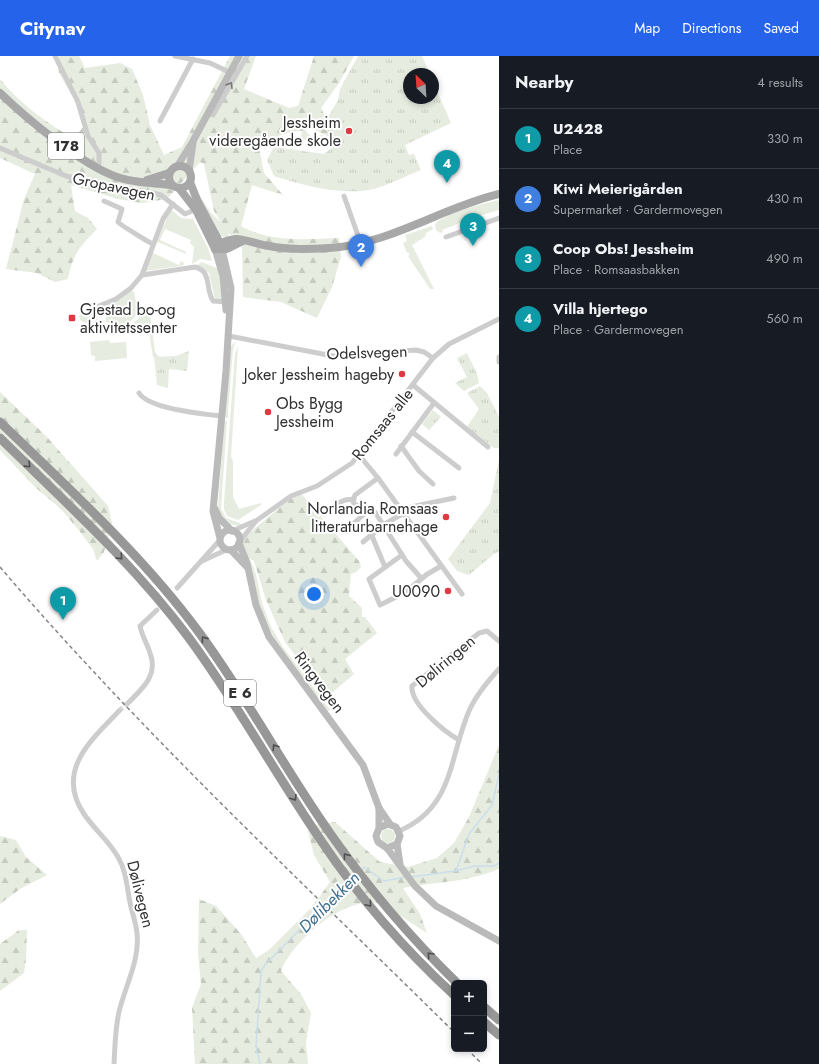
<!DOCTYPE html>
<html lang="en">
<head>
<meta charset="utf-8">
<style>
  :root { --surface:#171b24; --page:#242831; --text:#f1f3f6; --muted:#9ea1a6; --line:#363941; --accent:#2563eb }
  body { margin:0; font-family:Jost,sans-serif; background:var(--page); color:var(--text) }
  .controls { position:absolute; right:12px; bottom:12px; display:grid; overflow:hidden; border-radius:6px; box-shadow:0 2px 6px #0003 }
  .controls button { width:36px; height:36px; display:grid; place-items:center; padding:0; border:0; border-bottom:1px solid var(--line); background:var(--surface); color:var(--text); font:20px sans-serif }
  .compass { position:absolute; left:403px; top:12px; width:36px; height:36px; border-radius:50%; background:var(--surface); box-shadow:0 2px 6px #0003; rotate:335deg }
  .you { position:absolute; left:314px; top:538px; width:14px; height:14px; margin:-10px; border:3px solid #fff; border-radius:50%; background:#1a73e8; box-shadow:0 0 0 6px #1a73e833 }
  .badge { display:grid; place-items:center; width:26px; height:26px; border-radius:50%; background:var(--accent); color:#fff; font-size:13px; font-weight:700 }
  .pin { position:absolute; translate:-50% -33px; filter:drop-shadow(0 1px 2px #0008) }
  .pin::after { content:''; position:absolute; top:21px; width:14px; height:12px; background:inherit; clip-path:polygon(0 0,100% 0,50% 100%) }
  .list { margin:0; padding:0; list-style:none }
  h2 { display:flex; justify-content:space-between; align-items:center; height:52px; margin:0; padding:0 16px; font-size:17px }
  h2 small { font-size:13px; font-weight:400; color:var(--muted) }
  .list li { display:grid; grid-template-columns:26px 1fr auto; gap:12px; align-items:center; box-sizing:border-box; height:60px; padding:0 16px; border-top:1px solid var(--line) }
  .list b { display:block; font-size:15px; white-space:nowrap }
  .list p { margin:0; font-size:13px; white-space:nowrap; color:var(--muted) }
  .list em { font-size:13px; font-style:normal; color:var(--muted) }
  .map { position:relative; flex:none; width:499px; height:1008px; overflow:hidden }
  header { display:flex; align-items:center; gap:24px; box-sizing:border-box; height:56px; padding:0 20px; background:var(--accent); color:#fff }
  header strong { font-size:19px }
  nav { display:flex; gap:22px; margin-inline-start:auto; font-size:14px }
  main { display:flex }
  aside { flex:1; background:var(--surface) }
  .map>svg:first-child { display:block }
  .grass { fill:#e6ecdf }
  .forest { fill:url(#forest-firs) }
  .park { fill:url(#park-tufts) }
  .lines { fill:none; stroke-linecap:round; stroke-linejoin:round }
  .stream { stroke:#ccdeeb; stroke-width:1.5 }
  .minor-tunnel { stroke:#d6d6d6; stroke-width:5; stroke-dasharray:5 2.5; stroke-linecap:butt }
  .minor { stroke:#cdcdcd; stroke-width:5 }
  .secondary { stroke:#bababa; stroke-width:7 }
  .primary { stroke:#a8a8a8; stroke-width:8 }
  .motorway { stroke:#979797; stroke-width:9 }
  .rail { stroke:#858585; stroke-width:1.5; stroke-dasharray:4 3; stroke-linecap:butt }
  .oneway { stroke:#777 }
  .oneway2 { stroke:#4f4f4f }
  .poi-dot { fill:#e03942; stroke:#fff; stroke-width:1.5 }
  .labels { text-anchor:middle; stroke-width:4; stroke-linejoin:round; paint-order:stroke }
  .shield { fill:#fff; stroke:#6e6e6e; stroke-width:1 }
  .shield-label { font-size:15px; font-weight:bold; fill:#303030 }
  .poi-label { font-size:16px; fill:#303030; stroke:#fff; text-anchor:end }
  .street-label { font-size:16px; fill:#303030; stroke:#fff }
  .water-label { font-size:17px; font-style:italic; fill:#406f90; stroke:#fff }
</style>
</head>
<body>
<header>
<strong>Citynav</strong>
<nav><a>Map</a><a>Directions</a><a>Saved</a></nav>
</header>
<main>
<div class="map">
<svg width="499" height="1008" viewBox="0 0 499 1008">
  <defs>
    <pattern id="forest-firs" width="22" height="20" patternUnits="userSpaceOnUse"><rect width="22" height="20" fill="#e6ecdf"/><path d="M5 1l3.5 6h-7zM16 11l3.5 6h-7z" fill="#c6cbc0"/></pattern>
    <pattern id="park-tufts" width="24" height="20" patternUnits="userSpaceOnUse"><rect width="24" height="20" fill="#e6ecdf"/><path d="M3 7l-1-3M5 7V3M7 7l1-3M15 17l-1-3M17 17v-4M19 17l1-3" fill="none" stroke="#c6cbc0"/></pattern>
  </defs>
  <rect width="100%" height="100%" fill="#fff"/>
  <g class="grass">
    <path d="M302 74H305L311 81H319L322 78 324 84 318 88 306 85 301 80Z"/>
    <path d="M197 138H199L211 157 228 173 229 183 219 179Z"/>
    <path d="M499 144V154L478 160 442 174 443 176 440 177 436 174 435 168C447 156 482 148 499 144Z"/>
    <path d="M170 155H173L181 162 193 163 208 192 212 205 200 203 192 208 194 191 190 187 191 184 165 173 160 184 186 196V198L158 186 156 187Z"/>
    <path d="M432 170 433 173 426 177 425 181 412 189 434 233H430C423 221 415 212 408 200L410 199 408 196 407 197 403 187 407 185 405 179Z"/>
    <path d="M154 193 153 197 179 209 181 205 185 208 181 210 145 215Z"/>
    <path d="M202 206 219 213 222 243H215L209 217 197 209Z"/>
    <path d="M131 234 134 236 138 257 123 275 106 266V257L102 256V253Z"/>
    <path d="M94 252 98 256 97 265 86 267 81 265 79 260 82 255Z"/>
    <path d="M150 258 155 296 159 301H153L149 276 132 278 129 276C131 266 140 260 150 258Z"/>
    <path d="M109 284 110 287 126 286 127 302 95 305V300L91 299 90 286Z"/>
    <path d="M236 285 233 293 228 355V362L224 361 230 291Z"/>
    <path d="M238 290 231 400 233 406V441L239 453 261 447V449L238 464 227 460 224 453V446L235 298Z"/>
    <path d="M224 365H227L221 453 226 462 240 467 241 469C229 471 222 465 218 454Z"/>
    <path d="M245 480 249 501 256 518 262 547 271 571 283 591 330 654 328 655C311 632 282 600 270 575 256 546 250 512 245 480Z"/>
    <circle cx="388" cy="780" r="7"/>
  </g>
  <g class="forest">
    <path d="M60 0H79L85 12 120 7 132 13 143 39 150 69 164 99 182 91 230 0H256L244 33 289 52 298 50 314 0H354L339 27 321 52 336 84 313 73 287 77 258 87 264 117 283 139 252 129 241 170C271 187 306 183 339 182L341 201 332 231 317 262 281 246 243 241 242 191 226 174 214 155 204 108 200 106 167 143 142 147 118 143 71 129 75 155 88 162 97 173C81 189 72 199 68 223L55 226 37 217 6 213 24 143 35 118 0 102V23C20 48 47 67 74 83L83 71 74 43 59 17 57 1Z"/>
    <path d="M0 336 47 381 108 450 112 467 104 496 97 505 93 493 81 477 61 453 36 432 0 394Z"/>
    <path d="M299 435 359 505 361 511 356 516 351 518 349 540 362 552V561H365L377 577 345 603 354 618 327 641 285 586 266 544 254 505 232 492Z"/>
    <path d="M499 689V813C469 826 435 826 403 832L420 858 427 877C417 871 386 849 376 847 342 842 293 885 281 915L301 938 311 957 306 986 308 1008H195L192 952 201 928 198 898 199 843 216 850 241 878 256 902 269 894 312 851 330 826 314 799 308 775 318 768 335 766 380 806 408 811 437 802 454 787 469 761Z"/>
    <path d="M0 780 16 784 26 801 47 819 20 833 0 848Z"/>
    <path d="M19 874H27L26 903 24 917 0 935V888Z"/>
  </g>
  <g class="park">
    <path d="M358 0H422L430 18H409V42H433V26L451 67 405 89 409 99 414 98 421 114C405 120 385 131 369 134 339 139 302 129 274 120L267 104 274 91 324 98 334 90 333 79 323 70 338 44 340 33Z"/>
    <path d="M189 295 187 315 169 313 168 332 157 329 154 301 176 300Z"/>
    <path d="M467 297 477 318 479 327 464 335 455 327 467 321 457 302Z"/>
    <path d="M480 330 487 337 499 361V392H494L467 371 479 353 467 337Z"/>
    <path d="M433 354 441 361 429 374 422 368Z"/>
    <path d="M499 404V496L495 497 469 519 457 515 448 503 490 447Z"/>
  </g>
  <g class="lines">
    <g class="stream">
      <path d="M361 814 364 811 384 825 405 821"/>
      <path d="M456 815 469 778 492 749 499 719"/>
      <path d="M411 821 455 815 475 810H494L499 807"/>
      <path d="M260 1008 256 990 261 915 265 909 309 864 339 839 349 828"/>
    </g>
    <path class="minor-tunnel" d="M119 655 128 647"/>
    <g class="minor">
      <path d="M55 0 78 46 88 80 99 97V107L96 111"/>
      <path d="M175 0 210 7 229 16"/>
      <path d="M208 56 213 59 247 0"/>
      <path d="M160 65 193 3"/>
      <path d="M0 92 66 120 111 131 144 135 161 139 185 158 197 153"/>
      <path d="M344 140 361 188"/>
      <path d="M104 145 122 153 118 166C119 168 150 187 153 188"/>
      <path d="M446 181 499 162"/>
      <path d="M142 219 163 163 173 148"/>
      <path d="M99 250 116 243 131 232 142 219 195 211C212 215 205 232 213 245L227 246"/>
      <path d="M229 280 333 300 416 294 424 296 433 302"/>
      <path d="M499 301V306"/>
      <path d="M413 329 488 391"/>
      <path d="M139 337C149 353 203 358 222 360"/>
      <path d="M412 376 459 412"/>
      <path d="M401 390 419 415 433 428"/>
      <path d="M396 398 434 347"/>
      <path d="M359 399 378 422 462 538"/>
      <path d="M378 422 355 439 353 445 354 448 375 456 406 505 421 522"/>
      <path d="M336 448 345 444 354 443"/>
      <path d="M403 455 411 451 454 442"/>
      <path d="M353 468 363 459 365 453"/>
      <path d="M232 475 255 465"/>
      <path d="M372 480 385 511"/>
      <path d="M240 485 256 465 291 440 317 430 352 407 433 302 449 288 499 263"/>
      <path d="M363 486 383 469 404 457"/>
      <path d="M402 499 369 523 380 549 406 536 426 519 441 510"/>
      <path d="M202 505 226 494"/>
      <path d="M177 532 220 484"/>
      <path d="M128 647C142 633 159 619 150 597 147 587 142 580 140 570L157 554"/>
      <path d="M459 684C445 676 410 648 412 630L479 577 487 575 499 585"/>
      <path d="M399 775C454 752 449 701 469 655 476 639 488 625 499 613"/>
      <path d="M114 1008C115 991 115 973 119 956 125 930 140 905 137 877 136 868 133 859 131 851 127 834 127 816 118 801 109 785 94 773 84 758 55 715 91 684 119 655"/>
    </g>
    <g class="secondary">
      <path d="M178 109 193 85 239 0"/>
      <path d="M189 115 193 87"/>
      <path d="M215 193 223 220 226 254"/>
      <path d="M215 453 219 462 232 475"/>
      <circle cx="230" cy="484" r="10"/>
      <path d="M220 482 213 455 226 315 231 232 221 189"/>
      <path d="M239 487 247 507 256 549 269 581 363 709 379 752V772L376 780 378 786 387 792 397 788 400 780 396 771 388 768 379 772"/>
      <path d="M231 494 247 511"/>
      <path d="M379 752 390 768"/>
      <path d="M397 788 400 808"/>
      <path d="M387 792 415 830 436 850 499 885"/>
    </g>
    <g class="primary">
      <path d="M0 37C27 63 82 109 117 121 134 127 153 127 171 129"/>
      <circle cx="180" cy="121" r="11"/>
      <path d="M147 124 169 117"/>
      <path d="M190 126 197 144 220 187"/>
      <path d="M179 132 196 154 215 193"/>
      <path d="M215 193C221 186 227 184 236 183 246 183 259 189 269 190 289 194 309 193 329 192 390 188 441 152 499 138"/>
      <path d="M215 193H227L243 185"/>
    </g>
    <g class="motorway">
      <path d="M0 366C69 433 141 498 198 575 247 641 285 714 332 780 369 833 411 882 457 927"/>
      <path d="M0 382C65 446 134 508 189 582 237 647 276 719 322 786 359 841 405 894 454 939"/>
      <path d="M484 951 499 964"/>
      <path d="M484 966 499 979"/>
    </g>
    <g class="rail">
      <path d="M0 511C141 676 300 824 454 976"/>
      <path d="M467 993 482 1008"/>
    </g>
  </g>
  <defs><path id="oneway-chevron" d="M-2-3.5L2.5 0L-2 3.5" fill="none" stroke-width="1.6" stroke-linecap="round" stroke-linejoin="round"/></defs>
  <use class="oneway" href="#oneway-chevron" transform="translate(230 29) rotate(-60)"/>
  <g class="oneway2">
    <use href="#oneway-chevron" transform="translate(28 409) rotate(44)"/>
    <use href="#oneway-chevron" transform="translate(120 501) rotate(47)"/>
    <use href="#oneway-chevron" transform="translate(204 583) rotate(-125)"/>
    <use href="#oneway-chevron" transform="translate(275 691) rotate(-122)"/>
    <use href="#oneway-chevron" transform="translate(294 742) rotate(58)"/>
    <use href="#oneway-chevron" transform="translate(346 800) rotate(-126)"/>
    <use href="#oneway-chevron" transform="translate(369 848) rotate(50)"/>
    <use href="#oneway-chevron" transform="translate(430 899) rotate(-133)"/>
  </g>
  <g class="poi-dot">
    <circle cx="349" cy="75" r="4"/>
    <rect x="68" y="258" width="8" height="8" rx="2"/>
    <circle cx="402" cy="318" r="4"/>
    <circle cx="268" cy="356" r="4"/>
    <circle cx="446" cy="461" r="4"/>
    <circle cx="448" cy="535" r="4"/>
  </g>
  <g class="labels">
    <g class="shield">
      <rect x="48" y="77" width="36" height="26" rx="3"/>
      <rect x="224" y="624" width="32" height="26" rx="3"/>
    </g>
    <g class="shield-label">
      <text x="66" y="95">178</text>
      <text x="240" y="642">E 6</text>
    </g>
    <g class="poi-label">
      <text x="341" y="72">Jessheim<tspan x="341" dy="18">videregående skole</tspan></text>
      <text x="80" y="259" text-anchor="start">Gjestad bo-og<tspan x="80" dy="18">aktivitetssenter</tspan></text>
      <text x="394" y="324">Joker Jessheim hageby</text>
      <text x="276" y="353" text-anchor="start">Obs Bygg<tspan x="276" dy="18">Jessheim</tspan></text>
      <text x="438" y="458">Norlandia Romsaas<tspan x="438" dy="18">litteraturbarnehage</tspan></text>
      <text x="440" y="541">U0090</text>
    </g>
    <g class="street-label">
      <text transform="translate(114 130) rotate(12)" y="6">Gropavegen</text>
      <text transform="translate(367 296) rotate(-2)" y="6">Odelsvegen</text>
      <text transform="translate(382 368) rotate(-51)" y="6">Romsaas alle</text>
      <text transform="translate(445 605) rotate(-40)" y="6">Døliringen</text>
      <text transform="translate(320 626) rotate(53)" y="6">Ringvegen</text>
      <text transform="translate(141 838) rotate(76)" y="6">Dølivegen</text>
    </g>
    <g class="water-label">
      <text transform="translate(329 846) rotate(-45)" y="6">Dølibekken</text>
    </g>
  </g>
</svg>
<div class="controls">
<button>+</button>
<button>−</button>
</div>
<svg class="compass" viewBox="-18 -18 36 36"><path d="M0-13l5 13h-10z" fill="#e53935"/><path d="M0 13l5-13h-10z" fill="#9ea1a6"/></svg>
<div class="you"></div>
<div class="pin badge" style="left:63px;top:564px;background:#0f9aa8">1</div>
<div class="pin badge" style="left:361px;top:211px;background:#3f7fe0">2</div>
<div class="pin badge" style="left:473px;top:190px;background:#0f9aa8">3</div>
<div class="pin badge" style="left:447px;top:127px;background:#0f9aa8">4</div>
</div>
<aside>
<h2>Nearby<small>4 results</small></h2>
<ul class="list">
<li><span class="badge" style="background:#0f9aa8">1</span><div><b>U2428</b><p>Place</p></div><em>330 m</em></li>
<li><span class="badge" style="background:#3f7fe0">2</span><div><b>Kiwi Meierigården</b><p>Supermarket · Gardermovegen</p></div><em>430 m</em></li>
<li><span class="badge" style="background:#0f9aa8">3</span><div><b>Coop Obs! Jessheim</b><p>Place · Romsaasbakken</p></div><em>490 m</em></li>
<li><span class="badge" style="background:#0f9aa8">4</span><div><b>Villa hjertego</b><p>Place · Gardermovegen</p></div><em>560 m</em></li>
</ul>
</aside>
</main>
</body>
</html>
